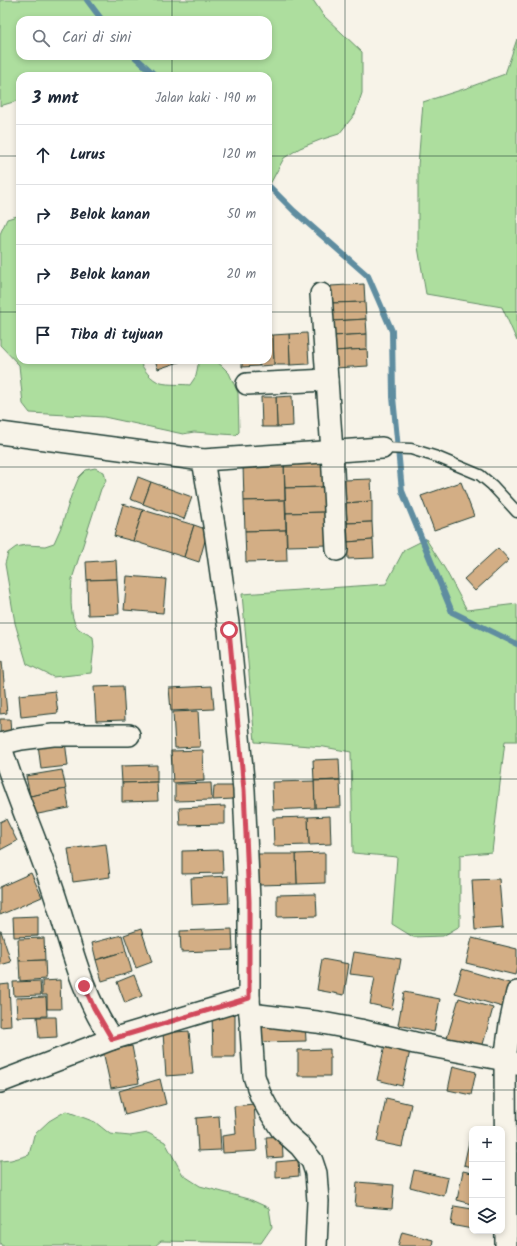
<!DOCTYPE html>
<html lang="id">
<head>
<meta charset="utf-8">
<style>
  :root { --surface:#fff; --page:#f6f6f7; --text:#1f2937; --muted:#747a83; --line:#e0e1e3 }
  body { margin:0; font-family:Kalam,sans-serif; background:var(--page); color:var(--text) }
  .controls { position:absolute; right:12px; bottom:12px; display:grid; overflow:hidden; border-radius:8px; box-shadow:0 2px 6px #0003 }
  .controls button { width:36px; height:36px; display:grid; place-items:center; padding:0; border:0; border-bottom:1px solid var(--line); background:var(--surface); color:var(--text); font:20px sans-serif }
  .stop { position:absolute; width:12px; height:12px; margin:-9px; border:3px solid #d1495b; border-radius:50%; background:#fff }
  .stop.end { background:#d1495b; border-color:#fff; box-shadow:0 1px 4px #0008 }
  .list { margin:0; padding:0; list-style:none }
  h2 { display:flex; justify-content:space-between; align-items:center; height:52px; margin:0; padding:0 16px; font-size:17px }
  h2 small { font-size:13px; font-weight:400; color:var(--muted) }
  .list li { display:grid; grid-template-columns:26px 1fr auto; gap:12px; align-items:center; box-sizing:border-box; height:60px; padding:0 16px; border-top:1px solid var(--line) }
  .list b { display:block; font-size:15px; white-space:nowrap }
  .list em { font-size:13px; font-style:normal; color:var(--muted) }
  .icon { flex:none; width:22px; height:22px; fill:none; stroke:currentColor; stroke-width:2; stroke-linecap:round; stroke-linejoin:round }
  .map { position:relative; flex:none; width:517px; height:1246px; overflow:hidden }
  .search { position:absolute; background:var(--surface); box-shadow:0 2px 6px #0003; left:16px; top:16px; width:256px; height:44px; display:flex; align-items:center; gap:10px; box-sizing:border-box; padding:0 14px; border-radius:12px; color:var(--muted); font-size:15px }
  .panel { position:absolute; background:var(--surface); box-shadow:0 2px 6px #0003; left:16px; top:72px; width:256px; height:292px; border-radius:12px }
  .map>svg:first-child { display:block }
  .green { fill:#adde9e; stroke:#668e69; fill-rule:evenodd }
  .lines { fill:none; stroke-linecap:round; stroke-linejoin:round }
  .stream { stroke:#5f8da0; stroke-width:6 }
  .building { fill:#d3ae85; stroke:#1f3d34 }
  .lane-casing { stroke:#1f3d34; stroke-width:13 }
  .street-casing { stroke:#1f3d34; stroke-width:24 }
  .lane { stroke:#f7f3e8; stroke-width:10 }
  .street { stroke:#f7f3e8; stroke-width:21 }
  .route { stroke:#d1495b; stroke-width:5 }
  .grid { fill:none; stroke:#1f3d34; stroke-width:1; stroke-opacity:0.55 }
</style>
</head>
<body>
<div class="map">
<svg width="517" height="1246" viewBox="0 0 517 1246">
  <rect width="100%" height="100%" fill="#f7f3e8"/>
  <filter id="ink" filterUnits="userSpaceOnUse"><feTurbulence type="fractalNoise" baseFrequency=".025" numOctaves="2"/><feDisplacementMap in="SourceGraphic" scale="8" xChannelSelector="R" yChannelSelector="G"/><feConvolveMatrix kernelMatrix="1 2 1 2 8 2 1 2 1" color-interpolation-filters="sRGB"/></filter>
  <g filter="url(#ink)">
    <g class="green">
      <path d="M0 0H313L323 15 362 52V93L355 114 339 134 320 140 300 148 284 158 268 188V76H20V100L0 106ZM20 20H268V56H20Z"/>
      <path d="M517 39V341L502 307 426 294 418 247V166L423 102 467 88 505 74Z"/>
      <path d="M17 216H20V360H139C143 369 151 380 161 383 168 385 182 384 190 385L196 376 198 365 203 360H214L222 366 229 373 238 393 239 432 236 435 194 432 183 434 104 417 30 413 23 404 19 365 0 345V234L7 219Z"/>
      <path d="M95 468 104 472 106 481 101 489 72 579C71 591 69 617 77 627 80 631 88 634 93 637L94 647 91 673 53 677 27 664 15 623 5 564 8 553 16 547 26 545 45 546 54 543 62 525 71 496 79 477 86 470Z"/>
      <path d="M426 539 445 569 467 610 517 604V741H505L492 852 460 855V926L443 936 413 937 392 924 397 857 353 853 351 752 324 747 255 742 242 594 386 584 404 550Z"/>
      <path d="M66 1111 95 1122 110 1134 130 1136 148 1133 165 1142 183 1175 200 1186 249 1199 269 1208 272 1227 261 1243 161 1241 155 1246H2L0 1243V1161L11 1160 29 1155 34 1135 49 1121Z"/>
    </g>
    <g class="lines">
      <g class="stream">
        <path d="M87 0 102 20"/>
        <path d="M134 56 156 76"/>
        <path d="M268 185 294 211 368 276 392 331 393 397 402 491 452 612 517 644"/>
      </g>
    </g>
    <g class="building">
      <path d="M364 284 365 302 332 303 331 286Z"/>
      <path d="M365 302 366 319 333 321 332 303Z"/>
      <path d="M366 319 367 334 333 336V321Z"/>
      <path d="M307 333 309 364 290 365 289 334Z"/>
      <path d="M289 334 290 365H274L273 335Z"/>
      <path d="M367 334V349L334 351 333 336Z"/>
      <path d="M268 335H273L274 365 259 366V360H268Z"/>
      <path d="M367 349 368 366 335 368 334 351Z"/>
      <path d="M155 360H185L158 369Z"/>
      <path d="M242 360H259V366L242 367Z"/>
      <path d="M292 396 293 426 277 427 276 397Z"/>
      <path d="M261 397H276L277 427H262Z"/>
      <path d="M326 463V487L285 488 284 464Z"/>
      <path d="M284 464 285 500 244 501 243 465Z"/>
      <path d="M138 477 151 482 143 504 130 499Z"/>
      <path d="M371 479 372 501 346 503 344 480Z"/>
      <path d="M151 482 192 497 184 519 143 504Z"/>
      <path d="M461 482 474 516 434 530 421 496Z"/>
      <path d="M326 487 327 512 286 513 285 488Z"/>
      <path d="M285 500 286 530 245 531 244 501Z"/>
      <path d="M372 501V522L347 523 346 503Z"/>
      <path d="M123 504 143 510 133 541 114 536Z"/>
      <path d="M143 510 194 525 184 557 133 541Z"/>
      <path d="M327 512 328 545 287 546 286 513Z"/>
      <path d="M372 522 373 540 347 542V523Z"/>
      <path d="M194 525 208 530 199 562 184 557Z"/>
      <path d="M286 530 287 561 246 562 245 531Z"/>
      <path d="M373 540 374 558 348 559 347 542Z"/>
      <path d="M498 548 509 560 475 591 464 579Z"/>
      <path d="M116 560 117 579 87 580 86 562Z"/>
      <path d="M127 576 166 579 163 613 124 610Z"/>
      <path d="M117 579 119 614 88 615 87 580Z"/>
      <path d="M0 661H2L7 713 0 714Z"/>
      <path d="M123 686 125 720 96 721 94 687Z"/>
      <path d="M212 686 214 709 171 711 169 688Z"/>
      <path d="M55 691 58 713 21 717 19 695Z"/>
      <path d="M198 711 200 747 175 748 173 712Z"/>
      <path d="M0 719H10L11 736 0 737Z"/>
      <path d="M65 741 68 766 41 769 38 744Z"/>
      <path d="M203 750 204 781 173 783 171 751Z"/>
      <path d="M339 759 340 780 314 781 313 760Z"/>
      <path d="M157 765V782L122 783 121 766Z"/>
      <path d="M62 770 66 789 30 796 26 776Z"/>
      <path d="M340 780 341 807 315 808 314 781Z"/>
      <path d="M314 781 315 808 273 810 272 782Z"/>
      <path d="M157 782 158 801 122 802V783Z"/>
      <path d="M211 783 212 800 175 801V784Z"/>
      <path d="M214 786H234V799L213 800Z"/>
      <path d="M66 789 69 808 33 815 30 796Z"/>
      <path d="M225 806V824L180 825 179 808Z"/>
      <path d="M330 816 331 844 309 845 308 817Z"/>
      <path d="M308 817 309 845 274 846 273 818Z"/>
      <path d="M6 819 17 841 0 850V822Z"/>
      <path d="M106 844 110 877 73 882 68 849Z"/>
      <path d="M222 850 223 873 182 874V851Z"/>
      <path d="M325 853V883L297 884 296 854Z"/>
      <path d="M258 854H296L297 884 258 885Z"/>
      <path d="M31 873 42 897 0 915V887Z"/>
      <path d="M228 876 229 903 192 905 191 878Z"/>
      <path d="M499 879 503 928 475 930 472 880Z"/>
      <path d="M316 894 317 916 277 917V895Z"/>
      <path d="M38 916V936L14 937 13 917Z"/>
      <path d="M141 929 152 962 136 968 124 935Z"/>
      <path d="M232 929 233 950 181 952 180 931Z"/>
      <path d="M0 931H1L11 962 0 965Z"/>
      <path d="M122 935 126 951 96 960 92 943Z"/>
      <path d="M44 938 45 960 19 961 18 939Z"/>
      <path d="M472 938 517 949V967L515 975 466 963Z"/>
      <path d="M126 951 132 972 102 981 96 960Z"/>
      <path d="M354 952 401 959 392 1009 370 1004 375 977 350 974Z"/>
      <path d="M322 959 349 964 344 995 317 990Z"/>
      <path d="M45 960 46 979 20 981 19 961Z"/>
      <path d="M462 969 516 985 509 1009 455 993Z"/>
      <path d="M134 975 142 996 125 1003 117 982Z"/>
      <path d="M60 980 61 1009H47V995H42V981Z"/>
      <path d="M40 981 41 995 14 996 13 982Z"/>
      <path d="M9 984 11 1026 0 1027V985Z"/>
      <path d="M404 992 440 999 434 1032 398 1025Z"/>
      <path d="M46 997 47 1016 17 1017 16 998Z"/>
      <path d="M459 998 493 1008 482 1048 447 1038Z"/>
      <path d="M235 1013V1057H213L212 1014Z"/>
      <path d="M37 1017H56L57 1037 39 1038Z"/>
      <path d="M305 1022 306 1041 260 1042V1023Z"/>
      <path d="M189 1031 193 1074 166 1076 163 1033Z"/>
      <path d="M385 1045 410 1051 402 1086 377 1080Z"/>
      <path d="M132 1046 139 1083 111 1088 103 1051Z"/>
      <path d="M330 1049V1076H298V1050Z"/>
      <path d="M453 1066 476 1072 471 1095 448 1090Z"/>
      <path d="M160 1079 166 1104 125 1115 119 1091Z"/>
      <path d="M386 1098 411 1104 402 1147 377 1142Z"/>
      <path d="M254 1104 257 1151 223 1153 222 1136 236 1134 234 1106Z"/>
      <path d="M219 1116 221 1150 198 1151 196 1118Z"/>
      <path d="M472 1128 475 1129H472V1167L464 1165Z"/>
      <path d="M282 1136 283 1157 268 1158 266 1137Z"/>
      <path d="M298 1160 299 1176 276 1178V1162Z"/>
      <path d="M414 1170 448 1178 444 1196 410 1187Z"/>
      <path d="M463 1171 472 1173V1204L457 1200Z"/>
      <path d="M357 1182 394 1185 392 1209 355 1206Z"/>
      <path d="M454 1206 472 1209V1229L451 1225Z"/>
      <path d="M402 1232 433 1240 432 1246H398Z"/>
    </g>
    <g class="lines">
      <defs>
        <path id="lane" d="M382 448 411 449 437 457 480 475 492 485 517 512"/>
        <g id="street">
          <path d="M321 294 332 451 337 550"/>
          <path d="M247 384 327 380"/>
          <path d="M0 433 203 460 382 448"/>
          <path d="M203 460 215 531 229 630 244 790 249 901V998L254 1076 260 1094 268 1109 281 1129 300 1146 312 1161 316 1173 318 1201 316 1246"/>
          <path d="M0 744C15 794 37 841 53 890 70 940 81 995 112 1039"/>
          <path d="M0 744 21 739 53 735H129"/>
          <path d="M250 1014 317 1022 360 1030 415 1043 505 1060 517 1064"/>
          <path d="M0 1082 112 1039 249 998"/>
          <path d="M506 1246 505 1060 510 1024 517 992"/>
        </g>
      </defs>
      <use href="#lane" class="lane-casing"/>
      <use href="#street" class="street-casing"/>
      <use href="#lane" class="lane"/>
      <use href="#street" class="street"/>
    </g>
  </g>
  <g class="lines" filter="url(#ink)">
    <path class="route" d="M84 986 94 1008 112 1039 249 998V901L244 790 229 630"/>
  </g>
  <path class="grid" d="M172 0V20M345 0V1246M172 56V76M0 156H20M268 156H517M0 312H20M268 312H517M172 360V1246M0 467H517M0 623H517M0 779H517M0 934H517M0 1090H517"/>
</svg>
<div class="controls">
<button>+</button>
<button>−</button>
<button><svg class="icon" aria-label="layers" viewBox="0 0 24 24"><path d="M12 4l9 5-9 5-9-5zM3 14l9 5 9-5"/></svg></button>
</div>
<div class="stop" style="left:229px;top:630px"></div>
<div class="stop end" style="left:84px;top:986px"></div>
<div class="search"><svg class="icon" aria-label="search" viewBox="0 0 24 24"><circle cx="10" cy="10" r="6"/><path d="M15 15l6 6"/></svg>Cari di sini</div>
<section class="panel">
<h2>3 mnt<small>Jalan kaki · 190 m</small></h2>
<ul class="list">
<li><svg class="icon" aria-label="ahead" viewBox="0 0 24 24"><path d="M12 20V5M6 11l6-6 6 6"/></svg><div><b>Lurus</b></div><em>120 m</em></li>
<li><svg class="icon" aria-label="right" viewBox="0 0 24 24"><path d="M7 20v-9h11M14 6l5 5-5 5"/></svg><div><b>Belok kanan</b></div><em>50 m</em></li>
<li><svg class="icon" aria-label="right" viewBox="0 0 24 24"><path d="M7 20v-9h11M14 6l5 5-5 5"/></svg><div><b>Belok kanan</b></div><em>20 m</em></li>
<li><svg class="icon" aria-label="arrive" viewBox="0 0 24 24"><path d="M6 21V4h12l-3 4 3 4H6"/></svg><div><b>Tiba di tujuan</b></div></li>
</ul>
</section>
</div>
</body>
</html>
